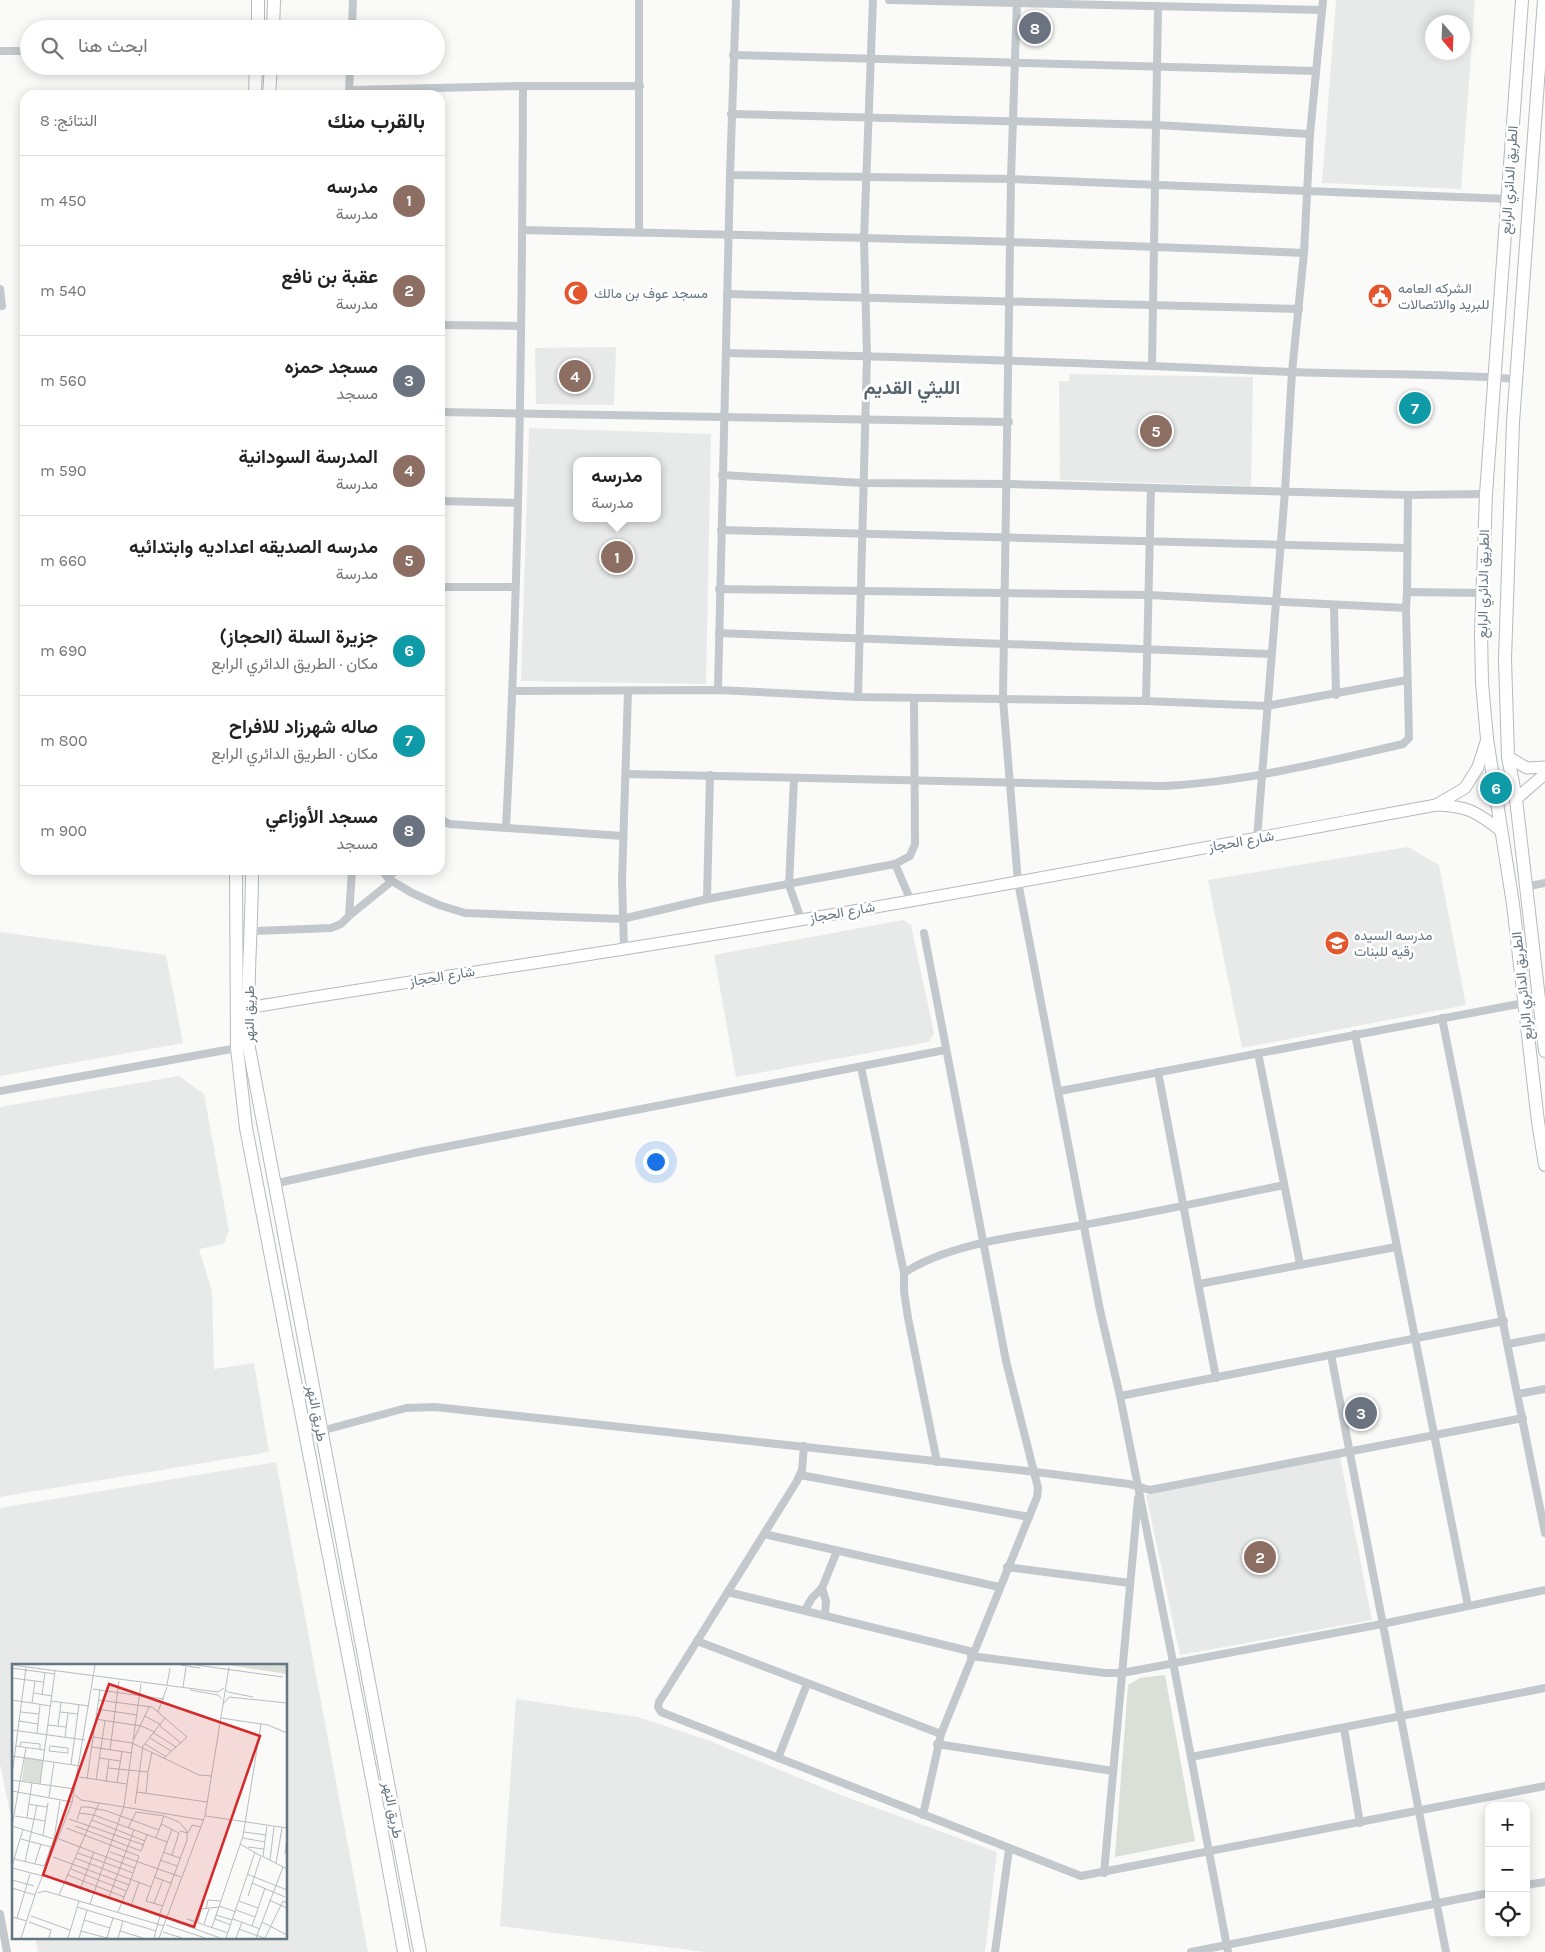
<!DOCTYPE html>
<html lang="ar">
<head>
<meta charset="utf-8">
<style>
  :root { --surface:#fff; --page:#f2f2f2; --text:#222; --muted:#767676; --line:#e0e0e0; --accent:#e4572e }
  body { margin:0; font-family:Karla,Vazirmatn,sans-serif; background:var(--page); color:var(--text); direction:rtl }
  .controls { position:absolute; right:15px; bottom:15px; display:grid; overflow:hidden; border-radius:10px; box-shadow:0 2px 12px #0003 }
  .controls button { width:45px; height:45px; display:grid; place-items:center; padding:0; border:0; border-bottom:1px solid var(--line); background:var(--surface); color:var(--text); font:25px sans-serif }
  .compass { position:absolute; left:1425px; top:15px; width:45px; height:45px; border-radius:50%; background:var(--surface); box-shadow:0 2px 12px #0003; rotate:161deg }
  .you { position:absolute; left:655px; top:1161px; width:18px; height:18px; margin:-12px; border:4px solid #fff; border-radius:50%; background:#1a73e8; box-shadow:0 0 0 8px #1a73e833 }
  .badge { display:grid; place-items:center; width:32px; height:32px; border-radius:50%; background:var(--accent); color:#fff; font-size:16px; font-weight:700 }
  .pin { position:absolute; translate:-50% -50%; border:2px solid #fff; box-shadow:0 1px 5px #0006 }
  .popup { position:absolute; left:573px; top:457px; width:88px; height:65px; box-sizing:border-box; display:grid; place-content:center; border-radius:10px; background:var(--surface); filter:drop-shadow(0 1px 4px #0005); font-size:16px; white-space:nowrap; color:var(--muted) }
  .popup b { font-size:19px; color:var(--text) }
  .popup::after { content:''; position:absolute; left:50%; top:100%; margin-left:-10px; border:10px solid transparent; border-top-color:var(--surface) }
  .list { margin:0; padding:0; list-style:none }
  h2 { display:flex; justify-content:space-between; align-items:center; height:65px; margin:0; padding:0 20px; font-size:21px }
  h2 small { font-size:16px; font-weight:400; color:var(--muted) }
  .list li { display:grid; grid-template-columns:32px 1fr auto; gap:15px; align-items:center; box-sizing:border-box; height:90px; padding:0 20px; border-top:1px solid var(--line) }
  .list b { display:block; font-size:19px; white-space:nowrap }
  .list p { margin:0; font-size:16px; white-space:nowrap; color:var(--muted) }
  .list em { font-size:16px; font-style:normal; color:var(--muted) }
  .icon { flex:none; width:28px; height:28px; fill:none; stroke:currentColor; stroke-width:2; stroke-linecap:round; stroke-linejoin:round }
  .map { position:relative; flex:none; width:1545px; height:1952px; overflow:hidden; direction:ltr }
  .search { position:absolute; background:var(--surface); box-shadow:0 2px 12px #0003; left:20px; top:20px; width:425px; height:55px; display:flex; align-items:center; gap:12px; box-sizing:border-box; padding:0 18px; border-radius:28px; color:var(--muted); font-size:19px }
  .panel { position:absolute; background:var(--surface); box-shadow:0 2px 12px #0003; left:20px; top:90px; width:425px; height:785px; border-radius:15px; direction:rtl }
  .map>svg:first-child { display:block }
  .built { fill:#e8e9e9; fill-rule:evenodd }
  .green { fill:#dadfd7 }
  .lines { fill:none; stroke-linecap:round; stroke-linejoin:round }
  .secondary-casing { stroke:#b3babf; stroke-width:13 }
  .primary-casing { stroke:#b5babe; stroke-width:14 }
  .minor { stroke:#c3c8cc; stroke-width:8 }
  .secondary { stroke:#fff; stroke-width:11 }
  .primary { stroke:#fff; stroke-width:12 }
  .labels { text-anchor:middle; stroke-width:5; stroke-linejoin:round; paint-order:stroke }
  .street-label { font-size:14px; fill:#657683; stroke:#fff }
  .poi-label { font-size:14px; fill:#657683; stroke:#fff; text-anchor:start }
  .district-label { font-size:19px; font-weight:bold; fill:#57646e; stroke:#fff }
  .inset-road { fill:none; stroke:#b5bdc2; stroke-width:1 }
  .view { fill:#d62828; fill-opacity:0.15; stroke:#d62828; stroke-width:2.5 }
  .inset-edge { fill:none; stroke:#657683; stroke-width:2.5 }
</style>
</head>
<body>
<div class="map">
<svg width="1545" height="1952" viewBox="0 0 1545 1952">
  <rect width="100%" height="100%" fill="#fafaf8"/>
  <g class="built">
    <path d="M1336 0H1475L1461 189 1322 183ZM1432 22H1462V52H1432Z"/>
    <path d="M616 347 614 405 536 404 535 348Z"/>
    <path d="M1069 374 1253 377 1251 486 1060 480 1059 381H1069Z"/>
    <path d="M529 428 711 434 706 684 521 681ZM577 461H657V518H577Z"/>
    <path d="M1408 847 1439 865 1466 1005 1242 1048 1208 880Z"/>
    <path d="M903 920 911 925 934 1033 929 1042 736 1077 714 955Z"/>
    <path d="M0 932 166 955 183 1043 0 1076Z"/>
    <path d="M179 1076 204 1094 229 1231 224 1244 199 1249 212 1291 214 1369 254 1363 269 1452 0 1497V1107Z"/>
    <path d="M1340 1457 1372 1620 1180 1655 1146 1495Z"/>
    <path d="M276 1462 368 1952H38L35 1938H286V1666H14V1833L0 1764V1508Z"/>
    <path d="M516 1699 638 1717 710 1741 838 1794 997 1852 985 1952H705L500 1926Z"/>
  </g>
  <path class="green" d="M1165 1675 1195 1841 1115 1857 1128 1685 1140 1678Z"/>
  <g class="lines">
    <defs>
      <g id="secondary">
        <path d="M1508 757 1527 768 1545 767"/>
        <path d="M1516 799 1545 774"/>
        <path d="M1436 805 1465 788 1478 767 1487 739"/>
        <path d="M247 1008C372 987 498 969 624 949 896 906 1166 855 1436 805 1466 806 1476 811 1500 830"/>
      </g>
      <g id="primary">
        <path d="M1522 0 1486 494 1481 633 1482 683 1487 739 1513 904 1538 1122 1545 1165"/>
        <path d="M1544 0 1513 422 1505 659 1508 757 1516 799 1545 1051"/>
        <path d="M258 29V0"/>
        <path d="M273 29 274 0"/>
        <path d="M255 95 256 66"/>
        <path d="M269 95 271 66"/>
        <path d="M236 870 237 1048 246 1128 375 1794 404 1952"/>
        <path d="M252 870C252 930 246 989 249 1048L420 1952"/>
      </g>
    </defs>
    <use href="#secondary" class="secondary-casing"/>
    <use href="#primary" class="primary-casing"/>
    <g class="minor">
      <path d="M736 0 730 175 1011 179 1508 199"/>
      <path d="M889 0 1322 10"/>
      <path d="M1017 0 1011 179 1003 699 1018 882 1100 1310 1120 1396 1173 1662 1228 1952"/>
      <path d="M352 29 353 0"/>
      <path d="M0 51H29"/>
      <path d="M733 55 1316 71"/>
      <path d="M523 86H640"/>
      <path d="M349 90 523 86C522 333 519 580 506 827"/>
      <path d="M349 95 350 66"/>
      <path d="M731 114 1157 125 1310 134"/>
      <path d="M523 230C783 236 1044 241 1304 253"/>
      <path d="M639 232V0"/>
      <path d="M0 289 2 306"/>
      <path d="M727 294 1299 309"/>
      <path d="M440 325 521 326"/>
      <path d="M727 353C915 357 1102 363 1290 372 1365 375 1441 373 1516 379"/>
      <path d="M1152 365 1158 7"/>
      <path d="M440 412 1009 422"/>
      <path d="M722 475 863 483 1008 484 1408 495 1486 494"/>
      <path d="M440 501 517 503"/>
      <path d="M721 530 1407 548"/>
      <path d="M440 587H515"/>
      <path d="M719 589 1148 595 1406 608 1407 592 1482 593"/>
      <path d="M1407 592 1408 495"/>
      <path d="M1334 606 1336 695"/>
      <path d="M719 633 1270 654"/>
      <path d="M718 690 730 175"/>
      <path d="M513 691 718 690 858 697 1146 701 1267 706 1407 680"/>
      <path d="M858 697 867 356 864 239 873 0"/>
      <path d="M1146 701 1151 488"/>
      <path d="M626 774 1160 786C1241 783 1324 762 1403 744L1409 738 1406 608"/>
      <path d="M794 778 789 885 801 919"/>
      <path d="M440 819 449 824 623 836"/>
      <path d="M1257 838 1285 491 1292 372 1304 253 1310 134 1323 0"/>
      <path d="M895 864 911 901"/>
      <path d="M381 870 392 881 412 893 439 905 465 913 622 919 707 899 895 864 910 856 915 844 914 698"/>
      <path d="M387 877 398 870"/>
      <path d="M1524 887 1545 883"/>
      <path d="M707 899 710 775"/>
      <path d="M349 916 392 881"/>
      <path d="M252 931 331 928 341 924 349 916 352 870"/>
      <path d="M624 949 622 880 628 692"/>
      <path d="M1442 1018 1545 1533"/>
      <path d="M1355 1034 1468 1606"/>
      <path d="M1258 1053 1300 1264"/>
      <path d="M861 1067 904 1273"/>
      <path d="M1158 1072 1216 1378"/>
      <path d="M0 1091 237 1048"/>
      <path d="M1060 1091 1524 1003"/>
      <path d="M273 1184 419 1152 945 1050"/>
      <path d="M1199 1284 1396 1247"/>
      <path d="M1508 1344 1545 1337"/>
      <path d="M1331 1355 1446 1952"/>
      <path d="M1518 1394 1545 1389"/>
      <path d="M1120 1396 1504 1321"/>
      <path d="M306 1435 406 1408 435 1407 1036 1472 1129 1484 1150 1490 1523 1418"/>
      <path d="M804 1446 802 1470 797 1481 659 1702 658 1707 661 1712 1081 1876 1545 1786"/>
      <path d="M937 1462 908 1318 904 1291V1273C950 1242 1028 1235 1083 1225 1150 1213 1217 1199 1284 1185"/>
      <path d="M800 1475 1029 1517"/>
      <path d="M764 1534 999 1587"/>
      <path d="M1007 1567 1130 1583"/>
      <path d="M822 1588 826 1601 825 1614"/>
      <path d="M728 1592 973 1652"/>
      <path d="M805 1610 812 1598 822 1588 837 1551"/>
      <path d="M697 1641 941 1734"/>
      <path d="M971 1656 1105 1673H1122L1382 1624 1545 1590"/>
      <path d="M1344 1728 1360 1823"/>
      <path d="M937 1744 1113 1771"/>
      <path d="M1191 1757 1545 1688"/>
      <path d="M778 1758 807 1684"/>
      <path d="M923 1815 941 1734 1037 1497 1038 1488 1006 1361 924 933"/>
      <path d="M1104 1873 1138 1498"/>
      <path d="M1526 1885 1545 1882"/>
      <path d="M0 1914 7 1952"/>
      <path d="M995 1952 1009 1849"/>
      <path d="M1191 1952 1489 1893"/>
    </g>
    <use href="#secondary" class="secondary"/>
    <use href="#primary" class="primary"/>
  </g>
  <defs>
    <symbol id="mosque-disc" viewBox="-11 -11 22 22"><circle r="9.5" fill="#e4572e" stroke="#fff"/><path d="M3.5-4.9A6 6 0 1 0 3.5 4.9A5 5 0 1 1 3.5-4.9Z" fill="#fff"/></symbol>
    <symbol id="civic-disc" viewBox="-11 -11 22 22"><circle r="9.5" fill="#e4572e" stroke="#fff"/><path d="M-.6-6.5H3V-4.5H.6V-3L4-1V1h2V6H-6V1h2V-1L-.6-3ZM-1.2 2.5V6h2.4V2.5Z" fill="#fff"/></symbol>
    <symbol id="school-disc" viewBox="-11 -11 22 22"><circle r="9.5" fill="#e4572e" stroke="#fff"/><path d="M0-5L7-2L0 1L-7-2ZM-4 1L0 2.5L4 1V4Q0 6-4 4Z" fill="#fff"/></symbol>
  </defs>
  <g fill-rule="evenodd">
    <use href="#mosque-disc" x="562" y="279" width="28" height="28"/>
    <use href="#civic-disc" x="1366" y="282" width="28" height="28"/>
    <use href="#school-disc" x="1323" y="929" width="28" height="28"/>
  </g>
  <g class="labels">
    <g class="street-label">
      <text transform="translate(1509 180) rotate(-86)" y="5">الطريق الدائري الرابع</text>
      <text transform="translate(1483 584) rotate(-89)" y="5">الطريق الدائري الرابع</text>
      <text transform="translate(1241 841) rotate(-10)" y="5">شارع الحجاز</text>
      <text transform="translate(842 912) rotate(-10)" y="5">شارع الحجاز</text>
      <text transform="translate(442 976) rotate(-9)" y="5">شارع الحجاز</text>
      <text transform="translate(1522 986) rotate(-96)" y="5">الطريق الدائري الرابع</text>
      <text transform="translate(249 1014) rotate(-90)" y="5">طريق النهر</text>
      <text transform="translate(317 1413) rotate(79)" y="5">طريق النهر</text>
      <text transform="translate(393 1810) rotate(79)" y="5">طريق النهر</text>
    </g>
    <g class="poi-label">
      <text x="1398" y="293">الشركه العامه<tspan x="1398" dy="16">للبريد والاتصالات</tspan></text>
      <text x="594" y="298">مسجد عوف بن مالك</text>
      <text x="1354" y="940">مدرسه السيده<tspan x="1354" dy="16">رقيه للبنات</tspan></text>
    </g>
    <g class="district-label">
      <text x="912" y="394">الليثي القديم</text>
    </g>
  </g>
  <g transform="translate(12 1664)">
    <rect width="275" height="275" fill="#fafaf8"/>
    <path d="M220 1H275V10L221 2ZM13 93 31 96 28 119 10 117Z" fill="#dadfd7"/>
    <path class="inset-road" d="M0 1 206 28 212 24M169 1 188 4M184 1 271 13M0 4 43 10M0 14 31 18M155 21 158 4M171 23 174 3M81 25 152 35M213 25 216 28 241 33M178 26 206 31 210 35M22 29 40 32M30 31 33 8M0 36 39 42M86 36 140 43 175 73 152 94M39 37 77 42M20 39 23 17M211 40 217 33 275 39M85 45 125 51M9 48 27 50M48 48 66 50M146 48 155 23M133 52 149 61M209 54 256 61 275 69M83 55 129 62 143 68M7 57 26 60M36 61 54 63M46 62 49 39M148 62 169 79M0 66 73 76M25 69 28 41M142 69 164 83M53 73 56 49M81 73 120 79 187 111 199 112M138 74 159 87M122 75 137 43M133 80 153 92M4 82 32 86M38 82 56 84V89L37 87ZM8 83 9 78 28 80V85M80 83 120 89M98 86 107 17M0 92 68 102M88 94 108 97M59 100 67 41M96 104 136 108 140 88M0 111 14 4M67 113 115 120M75 115 88 26M0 116 63 125M84 116 93 57M94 118 97 95M105 119 110 87M28 120 43 7M0 127 60 138M125 128 195 138M134 130 136 109M63 131 69 136 192 156M37 133 42 98M16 140 35 143M123 140 131 82 153 54M67 149 82 151 155 178M3 152 33 157M194 152 275 164M15 153 20 118M57 155 132 181M65 156 69 143H76L95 147 147 166M80 156 133 177M149 160 167 169 160 191M0 162 14 84M0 162 42 175M63 162 129 187M54 164 127 192M116 164 124 148 152 152 167 158 175 167V176L147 252M168 167 176 169 180 161 189 163M232 168 254 171M31 171 36 139M144 174 152 152M231 174 253 178M9 175 39 183M47 175 123 204M228 180 249 192 236 232M236 183 252 185M129 187 135 171M98 188 169 213M151 188 168 194M66 189 121 209M273 190 275 174M250 192 271 203M251 192 255 162M41 193 117 221 106 248M63 194 139 223M2 195 32 202 42 175 48 137M148 196 165 202M258 196 262 163M13 198 25 141M23 199 29 180M264 199 270 164M0 202 11 165M0 204 31 212M59 205 114 227M235 210 275 226M56 211 112 233M142 213 159 219M0 216 22 222M53 217 155 255M240 219 273 233M117 221 127 192M69 223 82 188M0 224 23 231M26 229 33 227 152 262M47 231 87 139M97 233 122 166M257 236 275 244M227 237 246 244M142 239 151 216M78 240 112 142 129 20M119 242 127 218M151 242 134 237 160 165M207 242 224 248M65 243 144 267M189 245 207 243M194 245 196 236 208 237M224 246 243 253M204 251 220 256M19 252 58 266M0 253 15 257M5 254 18 210M156 255 208 274M175 255 216 269M203 255 219 261M221 255 248 265M72 256 98 264M17 258 39 266 37 274M186 258 192 233M250 258 275 271M192 260 197 245M154 261 193 274M240 262 253 224M200 263 231 172 249 60M227 265 252 274M69 267 95 274M108 267 131 274M151 268 170 274M9 274 24 228 60 139 83 1M56 274 67 237M67 274 75 246M95 274 101 254M106 274 111 257M142 274 148 252M147 274 193 152 217 3M214 274 243 188M224 274 230 258M244 274 271 203 275 205M253 274 271 237 275 239"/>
    <path class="view" d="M97 20 248 72 182 263 31 211Z"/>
    <rect width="275" height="275" class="inset-edge"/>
  </g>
</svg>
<div class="controls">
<button>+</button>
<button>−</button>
<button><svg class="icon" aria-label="locate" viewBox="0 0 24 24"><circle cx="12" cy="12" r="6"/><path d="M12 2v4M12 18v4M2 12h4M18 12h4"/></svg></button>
</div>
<svg class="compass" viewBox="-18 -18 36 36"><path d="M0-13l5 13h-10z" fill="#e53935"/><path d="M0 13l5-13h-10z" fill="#767676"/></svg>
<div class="you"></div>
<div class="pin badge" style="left:617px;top:557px;background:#8d6e63">1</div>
<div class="popup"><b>مدرسه</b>مدرسة</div>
<div class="pin badge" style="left:1260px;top:1557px;background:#8d6e63">2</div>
<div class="pin badge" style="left:1361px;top:1413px;background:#6b7280">3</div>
<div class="pin badge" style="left:575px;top:376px;background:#8d6e63">4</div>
<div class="pin badge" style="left:1156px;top:431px;background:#8d6e63">5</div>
<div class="pin badge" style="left:1496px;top:788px;background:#0f9aa8">6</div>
<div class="pin badge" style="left:1415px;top:408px;background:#0f9aa8">7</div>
<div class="pin badge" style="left:1035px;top:28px;background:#6b7280">8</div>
<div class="search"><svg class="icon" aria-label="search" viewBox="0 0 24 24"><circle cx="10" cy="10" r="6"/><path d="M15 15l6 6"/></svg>ابحث هنا</div>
<section class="panel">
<h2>بالقرب منك<small>النتائج: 8</small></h2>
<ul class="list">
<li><span class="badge" style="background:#8d6e63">1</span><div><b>مدرسه</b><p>مدرسة</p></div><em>450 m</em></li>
<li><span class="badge" style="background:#8d6e63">2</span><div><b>عقبة بن نافع</b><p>مدرسة</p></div><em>540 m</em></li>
<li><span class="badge" style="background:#6b7280">3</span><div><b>مسجد حمزه</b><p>مسجد</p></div><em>560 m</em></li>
<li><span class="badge" style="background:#8d6e63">4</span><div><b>المدرسة السودانية</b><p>مدرسة</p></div><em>590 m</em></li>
<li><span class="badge" style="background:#8d6e63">5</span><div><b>مدرسه الصديقه اعداديه وابتدائيه</b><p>مدرسة</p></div><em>660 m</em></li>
<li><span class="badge" style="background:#0f9aa8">6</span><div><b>جزيرة السلة (الحجاز)</b><p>مكان · الطريق الدائري الرابع</p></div><em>690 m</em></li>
<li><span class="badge" style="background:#0f9aa8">7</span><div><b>صاله شهرزاد للافراح</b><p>مكان · الطريق الدائري الرابع</p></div><em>800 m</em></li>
<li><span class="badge" style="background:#6b7280">8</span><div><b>مسجد الأوزاعي</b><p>مسجد</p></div><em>900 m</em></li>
</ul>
</section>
</div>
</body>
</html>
